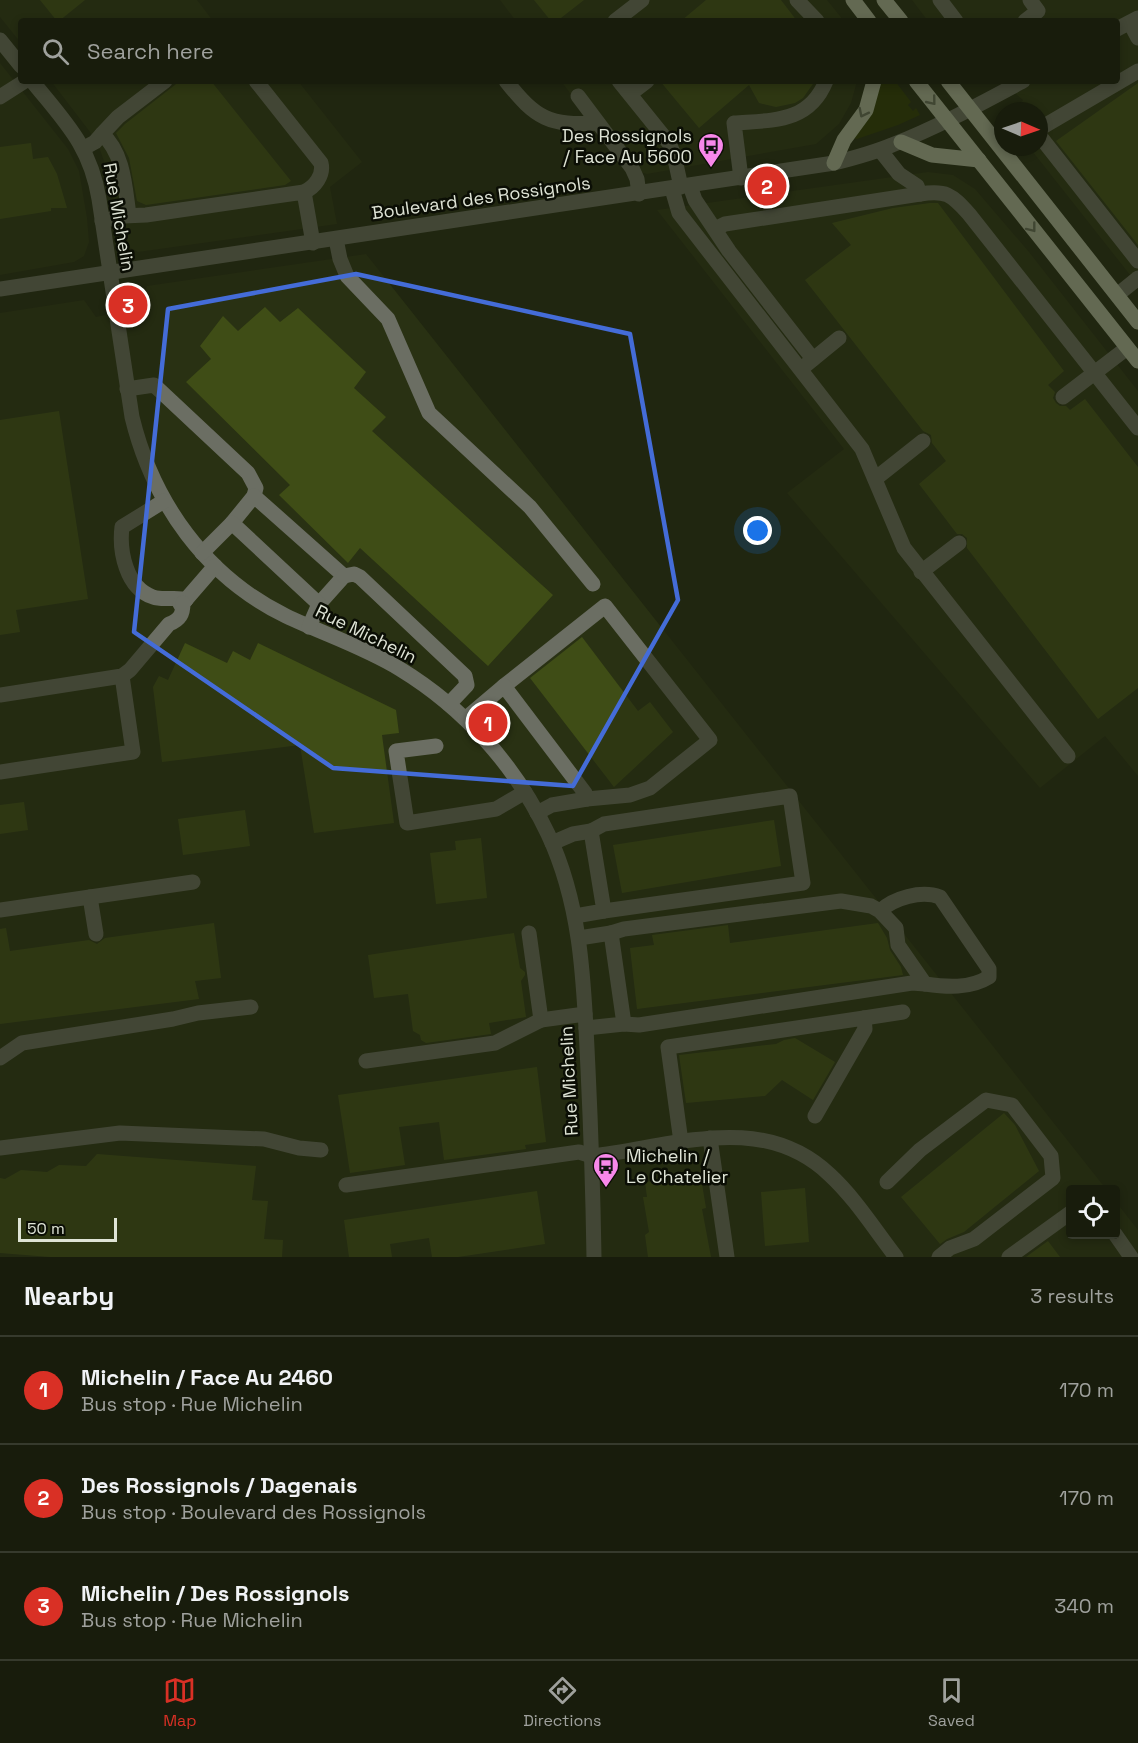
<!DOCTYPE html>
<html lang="en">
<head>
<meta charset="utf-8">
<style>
  :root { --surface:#181c0c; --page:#25291a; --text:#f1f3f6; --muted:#9fa19d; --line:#363a2d; --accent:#d93025 }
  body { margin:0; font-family:"Space Grotesk",sans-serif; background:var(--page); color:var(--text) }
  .controls { position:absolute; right:18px; bottom:18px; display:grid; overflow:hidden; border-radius:6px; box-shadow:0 3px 9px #0003 }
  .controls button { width:54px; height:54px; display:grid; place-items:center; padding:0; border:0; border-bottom:2px solid var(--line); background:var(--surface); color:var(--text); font:30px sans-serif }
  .compass { position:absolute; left:994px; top:102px; width:54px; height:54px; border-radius:50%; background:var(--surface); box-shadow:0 3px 9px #0003; rotate:92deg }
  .scale { position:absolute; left:18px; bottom:15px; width:99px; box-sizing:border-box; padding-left:6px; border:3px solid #dfe4d6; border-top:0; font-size:16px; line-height:21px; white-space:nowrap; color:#dfe4d6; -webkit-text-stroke:4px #0b0e05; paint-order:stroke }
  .you { position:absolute; left:758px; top:531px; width:21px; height:21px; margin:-15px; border:4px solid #fff; border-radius:50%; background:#1a73e8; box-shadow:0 0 0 9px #1a73e833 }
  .badge { display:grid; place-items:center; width:39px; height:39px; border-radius:50%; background:var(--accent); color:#fff; font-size:20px; font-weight:700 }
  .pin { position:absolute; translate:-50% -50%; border:3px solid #fff; box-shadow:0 2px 6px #0006 }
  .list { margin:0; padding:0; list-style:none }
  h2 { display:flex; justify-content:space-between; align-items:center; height:78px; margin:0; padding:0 24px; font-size:26px }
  h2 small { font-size:20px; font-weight:400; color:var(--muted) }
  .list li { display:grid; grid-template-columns:39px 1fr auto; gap:18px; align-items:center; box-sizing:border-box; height:108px; padding:0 24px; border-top:2px solid var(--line) }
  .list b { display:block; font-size:22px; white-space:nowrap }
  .list p { margin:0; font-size:20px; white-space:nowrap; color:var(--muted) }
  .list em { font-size:20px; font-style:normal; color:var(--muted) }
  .icon { flex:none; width:33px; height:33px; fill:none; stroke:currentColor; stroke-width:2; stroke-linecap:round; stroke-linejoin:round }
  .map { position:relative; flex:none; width:1138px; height:1257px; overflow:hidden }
  .search { position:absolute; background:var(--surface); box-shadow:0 3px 9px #0003; left:18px; right:18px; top:18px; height:66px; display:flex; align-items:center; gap:15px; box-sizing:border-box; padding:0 21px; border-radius:6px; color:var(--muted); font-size:22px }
  .sheet { height:402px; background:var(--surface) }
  nav { display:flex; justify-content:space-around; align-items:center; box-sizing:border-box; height:84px; border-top:2px solid var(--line); background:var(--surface); font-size:16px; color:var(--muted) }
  nav a { display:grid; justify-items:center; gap:3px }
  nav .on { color:var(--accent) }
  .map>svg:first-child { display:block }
  .built { fill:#293113 }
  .green { fill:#2a3602 }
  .building { fill:#3f4d16 }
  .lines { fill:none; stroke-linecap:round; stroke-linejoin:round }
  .minor { stroke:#6b6e63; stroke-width:15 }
  .major { stroke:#b3bba3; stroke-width:15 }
  .oneway { stroke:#676d5c }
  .marked { fill:none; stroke:#446cd8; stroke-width:4.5; stroke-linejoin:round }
  .labels { text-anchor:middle; stroke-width:5; stroke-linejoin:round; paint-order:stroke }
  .poi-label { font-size:18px; fill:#dfe4d6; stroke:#0b0e05; text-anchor:end }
  .street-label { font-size:18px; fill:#dfe4d6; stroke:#0b0e05 }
</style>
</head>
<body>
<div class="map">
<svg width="1138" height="1257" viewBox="0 0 1138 1257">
  <rect width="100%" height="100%" fill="#202610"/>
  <g class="built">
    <path d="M0 0H197L213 21H21V43L0 17Z"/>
    <path d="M500 0H827L844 21H516Z"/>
    <path d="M912 0H1138V285L1029 147H1039V111H1015L1023 100 1001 81H1117V21H928Z"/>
    <path d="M0 63 68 149 79 171 87 218 89 242 84 256 74 262 0 275Z"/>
    <path d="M51 81H298L362 162 330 187 337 224 138 252 122 243 120 238 110 178 99 147 90 132Z"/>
    <path d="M561 81H857L851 103 839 124 816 144 647 174 626 168Z"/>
    <path d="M928 172 953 175 975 189 1029 252 1138 391V776L1105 736 1040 788 787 493 844 449 657 210Z"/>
    <path d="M366 254 1106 1189 1070 1190V1234H1116V1202L1138 1230V1257H0V313L84 300 96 317 137 309 147 286Z"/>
  </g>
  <path class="green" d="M880 81H895L911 102 908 105 913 111 916 108 920 115 898 125 857 139 854 138 869 118Z"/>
  <g class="building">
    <path d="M40 0H85L59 21H57Z"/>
    <path d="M534 0H584L557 21H551Z"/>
    <path d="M706 0H781L797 21H681Z"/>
    <path d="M180 81H211L291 181 285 185 146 205 137 201 129 158 116 133 125 124Z"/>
    <path d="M660 81H815L803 98 795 103 776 107 759 103 749 85 699 128Z"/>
    <path d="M1138 83V245L1056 141Z"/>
    <path d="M31 143 33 159 48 157 57 174 67 208H51V211L0 219V147Z"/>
    <path d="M930 203H938L1064 371 1048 385 1055 392 1053 398 1056 403 1060 406H1066L1070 410 1085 399 1138 467V688L1098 719 967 548V538L962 534H957L919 484 946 461 932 443 931 435 923 431 805 280 851 245 832 223 893 208Z"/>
    <path d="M265 307 280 322 298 308 366 372 354 388 386 417 372 431 553 595 488 666 360 548 348 563 279 495 290 485 186 382 211 359 200 346 223 316 238 331Z"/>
    <path d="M59 411 88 599 16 610 20 632 0 635V420Z"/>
    <path d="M582 637 638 711 650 702 673 732 614 787 530 678Z"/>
    <path d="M185 643 227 663 233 651 250 660 258 643 396 710 399 733 382 735 394 823 314 833 300 745 162 762 153 687 159 676 168 680Z"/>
    <path d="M24 802 28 830 0 834V805Z"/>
    <path d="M245 810 250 846 183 855 178 819Z"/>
    <path d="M774 820 781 866 622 893 613 845Z"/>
    <path d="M481 838 487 898 436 904 430 853 456 850 455 841Z"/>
    <path d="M214 923 221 978 195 981 199 999 0 1024V929L6 928 10 951 89 940 97 944 105 938Z"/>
    <path d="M878 923 887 938 890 950 901 967 903 975 637 1009 630 948 654 945 652 935 728 925 730 943Z"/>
    <path d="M514 933 520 968 525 972V975L521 981 526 1017 489 1023 491 1034 426 1043 421 1040 420 1035 413 1031 408 994 374 998 368 955Z"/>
    <path d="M795 1038 835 1062 813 1100 782 1080 765 1096 686 1103 679 1055 776 1044 784 1040Z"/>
    <path d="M537 1067 546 1142 525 1145 526 1149 444 1160 439 1122 399 1127 405 1165 350 1173 338 1095Z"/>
    <path d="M1004 1113 1015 1125 1039 1171 964 1232 947 1239 940 1244 901 1197Z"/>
    <path d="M97 1154 256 1166 252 1200 268 1201 264 1239 283 1240 282 1257H50L0 1253V1178L5 1179 21 1170 47 1172 59 1165 86 1166Z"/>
    <path d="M700 1172 706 1208 702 1209 711 1257H648L645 1235 649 1232 643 1197H647L645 1182Z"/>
    <path d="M805 1188 809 1242 765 1246 761 1192Z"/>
    <path d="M537 1191 545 1244 458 1257H432L429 1238 390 1244 392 1257H349L344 1220Z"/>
    <path d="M1048 1241 1060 1257H1026Z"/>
  </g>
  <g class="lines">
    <g class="minor">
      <path d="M797 0 817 21"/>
      <path d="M940 0 956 21"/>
      <path d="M615 21 642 0"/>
      <path d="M1025 21 1038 11 1030 0"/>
      <path d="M1130 23 1138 38"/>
      <path d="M1117 29 1138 18"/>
      <path d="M0 40 21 66"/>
      <path d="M32 81C65 122 90 145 99 199L132 417C153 503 206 577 286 616 324 634 364 647 400 669 464 708 516 766 548 834 583 908 584 989 588 1069 591 1132 593 1194 594 1257"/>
      <path d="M256 81 321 163C324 175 315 187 304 192"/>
      <path d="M506 81C536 119 549 126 598 123"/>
      <path d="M619 81 669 143 674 155 681 187"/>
      <path d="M630 94 647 81"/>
      <path d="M578 96 632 168 637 179 639 194"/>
      <path d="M0 97 25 81"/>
      <path d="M1039 129 1138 71"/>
      <path d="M102 134 118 117 165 81"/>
      <path d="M1039 135 1138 261"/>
      <path d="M84 148 95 142 102 134C124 153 125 188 129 215"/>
      <path d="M880 150 899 174 917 186 920 194"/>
      <path d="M741 178 734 123C773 120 809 123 826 81"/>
      <path d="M690 186 695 200 729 251 813 359"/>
      <path d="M672 189 679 213 862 449 904 548 1068 756"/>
      <path d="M102 221 123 216 146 215 304 192 313 243"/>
      <path d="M715 229 725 224 920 194C946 190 951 194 969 214L1138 428"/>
      <path d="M336 239 340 259 347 276 388 319 429 413 530 507 593 584"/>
      <path d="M0 289 834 163C854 158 873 153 892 145 938 127 980 104 1023 81"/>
      <path d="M1117 295 1138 278"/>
      <path d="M806 365 839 338"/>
      <path d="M127 389 154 385 248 473 256 488 254 496"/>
      <path d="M1063 397 1127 348"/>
      <path d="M875 479 923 441"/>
      <path d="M164 501 122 527C119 551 126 588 153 597 164 601 176 596 186 600"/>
      <path d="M232 523 254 496 344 576 319 604"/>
      <path d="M202 553 232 523 319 604 309 627"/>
      <path d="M921 572 959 543"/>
      <path d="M344 576 354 574 360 577 465 676 467 685 449 704"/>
      <path d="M180 604 183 603 215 566"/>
      <path d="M504 686 605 606 710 740 650 788 630 795 587 799"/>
      <path d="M0 695 122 676 130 670 169 624C180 620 183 614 183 603"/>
      <path d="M465 719 504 686 585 793 587 799 552 805 537 813"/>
      <path d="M436 746 396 751 407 823 496 809 525 792"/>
      <path d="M0 772 133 752 122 676"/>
      <path d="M591 831 604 824 790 796 803 883 604 911"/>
      <path d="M552 843 573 834 591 831 604 911 575 916"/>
      <path d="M90 897 96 934"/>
      <path d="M0 910 193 882"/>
      <path d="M529 933 541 1020 585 1014"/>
      <path d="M611 933 624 929 841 901 871 906 880 911 896 928 898 945 925 984C946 987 970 989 989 977V969L940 897C921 890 894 898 880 911"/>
      <path d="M579 938 611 933 624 1024 586 1028"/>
      <path d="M864 1018 903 1012"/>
      <path d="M624 1024 639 1025 912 983 925 984"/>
      <path d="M0 1058 22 1043 173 1019 198 1013 251 1007"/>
      <path d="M366 1061 495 1043 541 1020"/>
      <path d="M710 1138 727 1257"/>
      <path d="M681 1142 668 1047 864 1018 865 1029 815 1116"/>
      <path d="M0 1148 120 1133 264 1139 299 1148 321 1150"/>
      <path d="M887 1182 920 1150 986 1100 1012 1105 1051 1156 1053 1178 974 1239 950 1248 939 1257"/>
      <path d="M346 1185 579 1152 592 1156C673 1147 762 1110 830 1175 855 1198 875 1230 896 1257"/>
      <path d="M1115 1234 1131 1257"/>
      <path d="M1009 1257 1070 1213"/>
    </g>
    <g class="major">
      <path d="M853 0 869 21"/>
      <path d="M884 0 901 21"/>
      <path d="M916 81 1138 361"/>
      <path d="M948 81 1138 322"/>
      <path d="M901 142 932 155 979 160"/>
      <path d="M834 163 844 140 866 110 874 81"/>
    </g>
  </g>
  <defs><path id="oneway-chevron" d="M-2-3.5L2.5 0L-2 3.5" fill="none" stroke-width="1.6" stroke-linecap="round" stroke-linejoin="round" transform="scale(1.5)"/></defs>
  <g class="oneway">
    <use href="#oneway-chevron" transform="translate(932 101) rotate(51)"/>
    <use href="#oneway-chevron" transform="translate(863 113) rotate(117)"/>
    <use href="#oneway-chevron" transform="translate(1032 228) rotate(52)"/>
  </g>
  <path d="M0 0H1138V1257H0ZM356 274 630 334 678 600 573 786 333 768 134 632 168 309Z" fill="#202610" fill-opacity=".55" fill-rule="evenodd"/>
  <path class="marked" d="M356 274 630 334 678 600 573 786 333 768 134 632 168 309Z"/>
  <defs>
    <symbol id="bus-pin" viewBox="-11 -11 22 30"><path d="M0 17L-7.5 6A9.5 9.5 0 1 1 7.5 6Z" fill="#f888ea" stroke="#0b0e05"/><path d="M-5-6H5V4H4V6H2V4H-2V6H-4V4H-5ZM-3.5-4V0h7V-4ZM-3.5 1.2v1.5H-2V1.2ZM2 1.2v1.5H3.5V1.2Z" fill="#111"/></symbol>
  </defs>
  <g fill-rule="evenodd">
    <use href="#bus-pin" x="696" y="131" width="30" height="40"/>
    <use href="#bus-pin" x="591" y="1151" width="30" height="40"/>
  </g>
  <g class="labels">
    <g class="poi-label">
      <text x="692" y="142">Des Rossignols<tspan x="692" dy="21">/ Face Au 5600</tspan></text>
      <text x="626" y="1162" text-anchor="start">Michelin /<tspan x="626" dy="21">Le Chatelier</tspan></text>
    </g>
    <g class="street-label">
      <text transform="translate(481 198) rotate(-8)" y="6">Boulevard des Rossignols</text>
      <text transform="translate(119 217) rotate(80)" y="6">Rue Michelin</text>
      <text transform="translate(366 634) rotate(26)" y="6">Rue Michelin</text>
      <text transform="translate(569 1081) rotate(-93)" y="6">Rue Michelin</text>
    </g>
  </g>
</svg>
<div class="controls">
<button><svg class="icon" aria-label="locate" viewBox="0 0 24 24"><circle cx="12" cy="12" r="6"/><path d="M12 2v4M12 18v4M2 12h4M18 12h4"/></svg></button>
</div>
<svg class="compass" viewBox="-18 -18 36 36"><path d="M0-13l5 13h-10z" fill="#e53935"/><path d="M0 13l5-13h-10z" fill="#9fa19d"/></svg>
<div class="scale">50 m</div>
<div class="you"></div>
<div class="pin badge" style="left:488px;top:723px">1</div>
<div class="pin badge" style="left:767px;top:186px">2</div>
<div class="pin badge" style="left:128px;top:305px">3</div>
<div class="search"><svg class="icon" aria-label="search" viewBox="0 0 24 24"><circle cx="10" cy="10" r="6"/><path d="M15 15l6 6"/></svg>Search here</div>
</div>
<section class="sheet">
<h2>Nearby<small>3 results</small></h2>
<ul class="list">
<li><span class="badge">1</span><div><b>Michelin / Face Au 2460</b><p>Bus stop · Rue Michelin</p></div><em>170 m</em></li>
<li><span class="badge">2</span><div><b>Des Rossignols / Dagenais</b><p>Bus stop · Boulevard des Rossignols</p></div><em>170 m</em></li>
<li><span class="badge">3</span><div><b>Michelin / Des Rossignols</b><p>Bus stop · Rue Michelin</p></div><em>340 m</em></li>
</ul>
</section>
<nav>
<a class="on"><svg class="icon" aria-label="map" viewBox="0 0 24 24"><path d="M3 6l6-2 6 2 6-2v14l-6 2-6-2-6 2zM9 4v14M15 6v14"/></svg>Map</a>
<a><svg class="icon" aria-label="directions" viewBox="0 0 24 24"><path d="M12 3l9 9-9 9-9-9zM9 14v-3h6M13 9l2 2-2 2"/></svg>Directions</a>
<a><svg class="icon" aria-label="saved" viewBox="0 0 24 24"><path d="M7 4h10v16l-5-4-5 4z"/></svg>Saved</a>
</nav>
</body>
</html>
